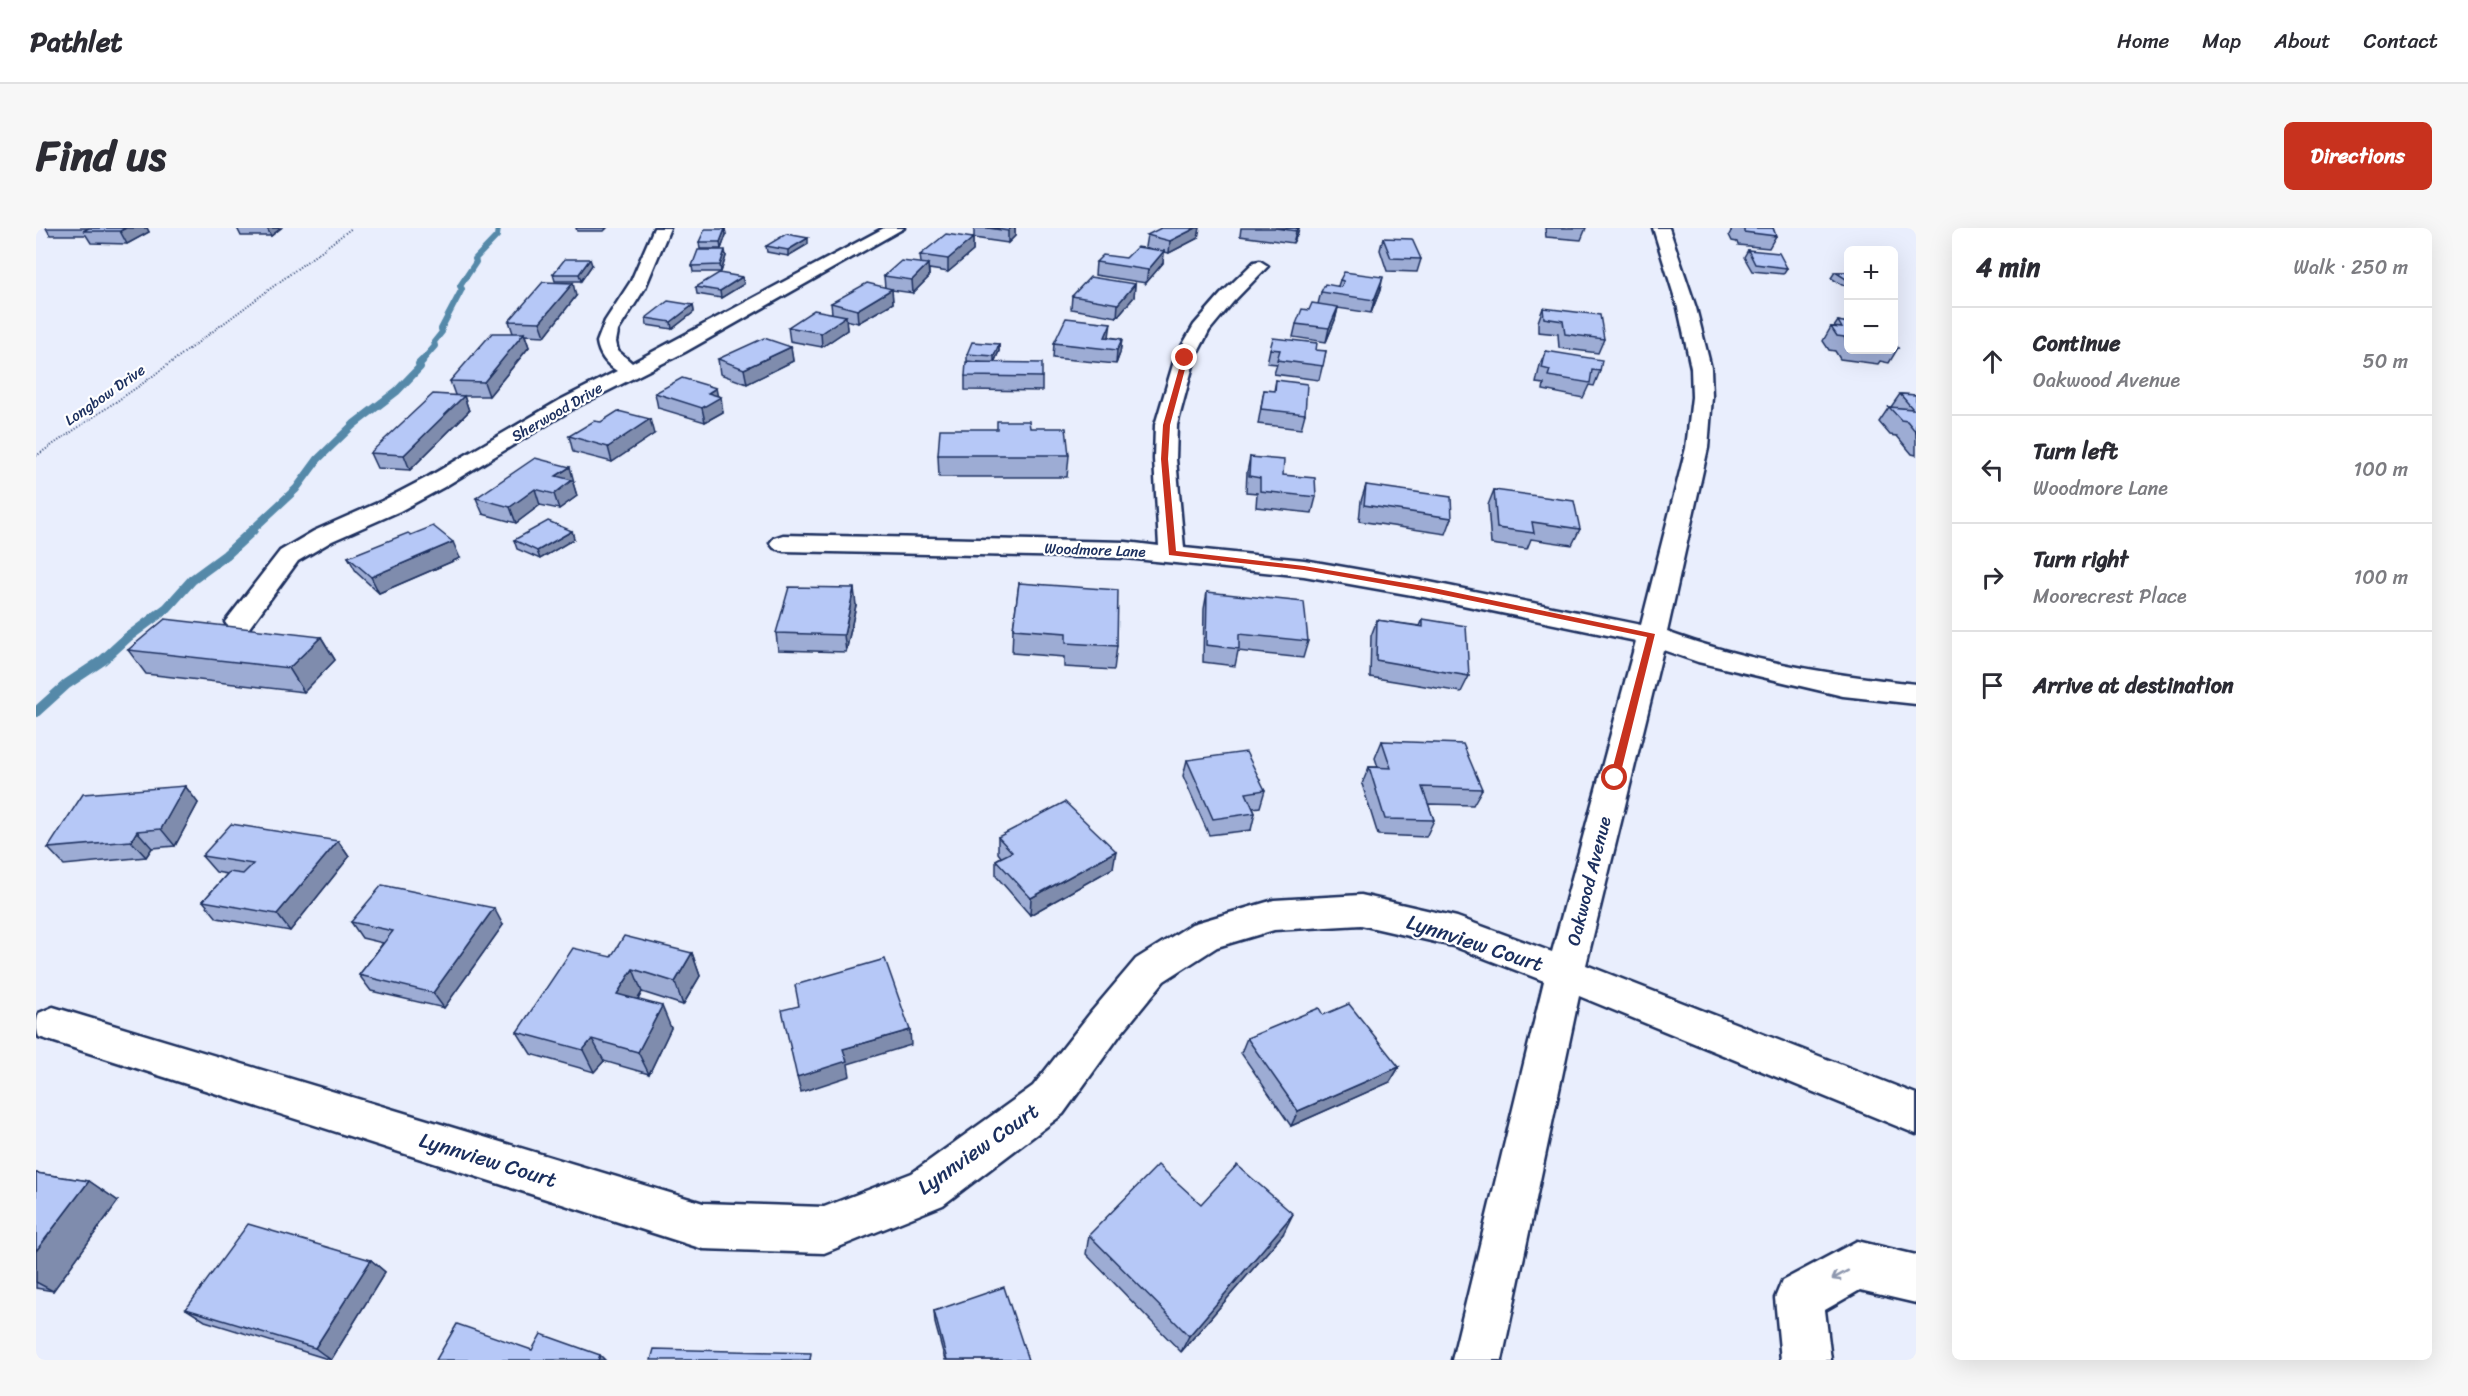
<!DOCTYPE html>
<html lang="en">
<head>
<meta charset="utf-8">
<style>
  :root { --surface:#fff; --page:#f7f7f7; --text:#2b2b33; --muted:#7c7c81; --line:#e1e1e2; --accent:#c8321e }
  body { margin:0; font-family:Sriracha,sans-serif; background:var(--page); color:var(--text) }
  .controls { position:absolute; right:18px; top:18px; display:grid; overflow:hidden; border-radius:9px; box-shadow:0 6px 24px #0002 }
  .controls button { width:54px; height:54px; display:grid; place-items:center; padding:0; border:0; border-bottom:2px solid var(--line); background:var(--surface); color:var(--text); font:30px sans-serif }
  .stop { position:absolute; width:18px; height:18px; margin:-14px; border:4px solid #c8321e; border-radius:50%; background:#fff }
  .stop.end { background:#c8321e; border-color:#fff; box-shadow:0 2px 6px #0008 }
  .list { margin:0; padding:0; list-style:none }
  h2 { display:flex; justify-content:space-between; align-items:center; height:78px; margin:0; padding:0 24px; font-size:26px }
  h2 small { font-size:20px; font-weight:400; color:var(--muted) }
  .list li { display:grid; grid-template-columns:39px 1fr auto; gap:18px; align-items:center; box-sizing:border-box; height:108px; padding:0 24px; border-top:2px solid var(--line) }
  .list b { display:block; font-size:22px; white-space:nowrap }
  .list p { margin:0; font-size:20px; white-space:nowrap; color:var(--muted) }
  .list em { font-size:20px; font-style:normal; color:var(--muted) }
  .icon { flex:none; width:33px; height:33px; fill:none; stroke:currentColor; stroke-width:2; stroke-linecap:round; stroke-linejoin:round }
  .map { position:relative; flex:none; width:1880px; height:1132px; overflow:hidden; border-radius:9px }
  header { display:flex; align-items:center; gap:36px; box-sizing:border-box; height:84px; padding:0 30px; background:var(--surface); border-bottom:2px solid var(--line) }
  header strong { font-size:28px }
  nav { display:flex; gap:33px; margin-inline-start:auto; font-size:21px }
  .intro { display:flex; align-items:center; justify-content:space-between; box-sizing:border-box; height:144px; padding:0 36px }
  h1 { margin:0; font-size:42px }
  .button { padding:15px 27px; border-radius:9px; background:var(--accent); color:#fff; font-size:21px; font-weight:700 }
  main { display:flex; gap:36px; padding:0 36px }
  aside { flex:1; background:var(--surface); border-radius:9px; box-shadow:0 6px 24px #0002 }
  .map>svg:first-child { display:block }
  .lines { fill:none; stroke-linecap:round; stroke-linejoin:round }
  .stream-far2 { stroke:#5589a9; stroke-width:6 }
  .stream-far1 { stroke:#5589a9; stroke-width:8 }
  .stream { stroke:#5589a9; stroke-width:10 }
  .minor-casing { stroke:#1b2f5e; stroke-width:5 }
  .path { stroke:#1b2f5e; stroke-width:2; stroke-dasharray:1 2; stroke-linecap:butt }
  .minor { fill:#fff; fill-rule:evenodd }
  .wall { fill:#9dacd4; stroke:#1b2f5e; stroke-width:1.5 }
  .shaded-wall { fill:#7f8cad; stroke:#1b2f5e; stroke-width:1.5 }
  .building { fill:#b6c8f7; stroke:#1b2f5e; stroke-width:1.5 }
  .oneway { stroke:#8d97ae }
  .route { fill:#c8321e }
  .labels { text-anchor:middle; stroke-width:4.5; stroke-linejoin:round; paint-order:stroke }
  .far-street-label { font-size:15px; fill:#1b2f5e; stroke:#fff }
  .street-label { font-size:18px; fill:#1b2f5e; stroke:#fff }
  .near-street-label { font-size:21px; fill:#1b2f5e; stroke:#fff }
</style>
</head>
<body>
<header>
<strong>Pathlet</strong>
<nav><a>Home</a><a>Map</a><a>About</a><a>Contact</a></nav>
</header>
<div class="intro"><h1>Find us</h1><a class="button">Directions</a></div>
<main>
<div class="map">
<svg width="1880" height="1132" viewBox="0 0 1880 1132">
  <rect width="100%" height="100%" fill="#e9eefd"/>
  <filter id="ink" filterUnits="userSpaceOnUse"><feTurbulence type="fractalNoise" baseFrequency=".0167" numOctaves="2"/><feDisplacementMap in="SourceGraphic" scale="12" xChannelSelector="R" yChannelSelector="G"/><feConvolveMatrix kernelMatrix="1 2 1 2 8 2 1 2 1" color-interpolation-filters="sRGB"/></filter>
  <g filter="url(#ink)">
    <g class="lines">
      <path class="stream-far2" d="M385 134 399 118 398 114 406 104 405 101 426 61 424 58 440 34 439 31 461 8 462 0"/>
      <path class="stream-far1" d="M215 303 260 261 282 231 318 196 361 163 384 139 383 136 386 133"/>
      <path class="stream" d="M0 484 31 456 67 432 92 409 131 380 156 352 190 327 217 302"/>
      <defs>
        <g id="minor">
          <path d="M618 0H634L609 60 582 103 580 114 582 123 596 135 848 0H868L649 124 538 180 408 259 364 283 296 313 262 333 213 400 203 402 193 400 189 394 244 323 278 303 346 273 392 249 524 172 581 143C570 136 563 127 561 114L569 93 595 53Z"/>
          <path d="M1617 0H1633L1660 80 1675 140 1676 169 1672 220 1631 404C1711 433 1796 447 1880 456V476L1807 468 1662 434 1627 422 1550 737 1880 866V906L1543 768 1466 1132H1416L1508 753 1417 718 1325 697 1238 702 1181 719 1128 753 1084 807 1027 886 907 977 788 1025 667 1021 3 809C0 801 0 793 3 785L17 779 667 975 788 979 876 945 997 858 1056 783 1100 731 1156 696 1238 672 1325 667 1421 689 1516 724 1600 413 1393 370 1268 348 1090 330 747 323 738 320 734 315 738 310 747 307 1090 314 1123 318 1118 231 1119 197 1139 130 1158 97 1185 66 1218 34 1224 33 1232 38 1197 74 1173 103 1159 130 1141 197 1140 231 1148 320 1268 332 1393 354 1605 397 1650 220 1656 169 1655 140 1642 80Z"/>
          <path d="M1821 1013 1880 1027V1075L1824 1062 1789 1082 1795 1132H1745L1739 1070 1746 1053Z"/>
        </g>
      </defs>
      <use href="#minor" class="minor-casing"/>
      <path class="path" d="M0 228 106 156 316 0"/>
      <use href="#minor" class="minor"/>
    </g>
    <g class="wall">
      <path d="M10 0H111L113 4 91 16 55 15 50 7H14Z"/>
      <path d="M201 0H245L235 8H205Z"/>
      <path d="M540 0H571L568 3H541Z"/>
      <path d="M938 0H979V8L972 15 938 10Z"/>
      <path d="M1205 0H1263L1261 7 1257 15 1204 8Z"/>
      <path d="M1509 0H1550L1545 12 1510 9Z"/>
      <path d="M1697 0H1737L1740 8 1733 20 1702 17 1701 14 1696 13 1693 7Z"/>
      <path d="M689 1 690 7 685 21H664L663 14Z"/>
      <path d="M1111 7 1162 10 1133 25 1128 24 1127 35 1110 55 1059 47 1060 34 1090 30 1115 21 1109 19Z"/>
      <path d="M937 10V23L912 44 893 41V49L877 65 856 62 857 75 822 95 810 92 811 102 786 119 754 113 752 99 796 85 795 75 849 60 848 48 885 35 884 27Z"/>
      <path d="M1347 10 1385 31 1381 44 1351 43 1344 22Z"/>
      <path d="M772 16 752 28 731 24 730 18Z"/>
      <path d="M1712 22 1751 40 1747 46 1716 43 1708 29Z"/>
      <path d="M690 28 685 44H657L656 38Z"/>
      <path d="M556 37 545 53H519L517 46Z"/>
      <path d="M1799 44H1812V58L1806 57 1795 50Z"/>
      <path d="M706 49 708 56 685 70 661 66 660 59Z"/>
      <path d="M1304 52 1344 62 1335 85 1302 80 1299 92 1290 114 1257 109 1260 96 1273 82 1282 76 1285 64 1302 58Z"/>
      <path d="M1099 56 1098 69 1081 89 1035 81 1036 68Z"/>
      <path d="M540 68 509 108 489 107 493 119 453 168H428L433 183 374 242 341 240 334 225 419 167 414 153 477 105 473 93Z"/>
      <path d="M657 77 658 84 636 101 611 97 610 90Z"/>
      <path d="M1507 80 1568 111 1562 125 1523 120 1522 106 1502 104V94Z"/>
      <path d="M1802 93 1812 95V122H1857V113L1862 120 1853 135 1844 133 1842 136 1804 131 1799 123 1793 122 1787 113 1795 99H1798Z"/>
      <path d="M1073 109 1086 111 1084 125 1080 136 1017 130 1018 115Z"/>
      <path d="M963 116V123L958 135 1006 149V163L929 162V148L949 135 931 133V126Z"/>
      <path d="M755 119 757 133 711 156 684 146 682 131Z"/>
      <path d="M1234 121 1290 123 1283 152 1238 146 1241 136 1231 135Z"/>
      <path d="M1510 123 1564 143 1558 158 1553 157 1547 170 1507 162 1508 156 1500 155 1504 137Z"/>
      <path d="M1240 152 1269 186 1265 201 1222 196 1228 162 1238 163Z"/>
      <path d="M619 165 682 168 687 184 669 194 622 180Z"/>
      <path d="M1864 166 1880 167V227L1876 226 1861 208 1854 207 1843 194 1853 179H1855Z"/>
      <path d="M994 200 1033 227 1031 249H903L902 227 961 201Z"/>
      <path d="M618 206 576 234 537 224 533 208Z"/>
      <path d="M1214 229 1247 247 1280 269 1276 285 1220 279 1221 265 1210 264 1211 244Z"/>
      <path d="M538 254 537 255 541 268 523 281 504 277 480 295 447 286 440 270Z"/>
      <path d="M1330 257 1416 290 1410 306 1323 293 1325 273Z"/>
      <path d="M1458 262 1544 301 1536 317 1495 311 1491 321 1455 316 1452 277Z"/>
      <path d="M536 303 538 311 504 331 481 321 478 312Z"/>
      <path d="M375 307 424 330 343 365 321 345 312 329Z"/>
      <path d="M983 355 1081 418 1078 442 1028 439V429L976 425 977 401Z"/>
      <path d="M1171 364 1272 413 1267 430 1202 423 1199 438 1167 434 1168 381Z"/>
      <path d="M820 377 810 424 742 422 740 405Z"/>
      <path d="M1387 391 1433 448 1425 464 1334 449 1335 408 1341 392 1384 398Z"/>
      <path d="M285 409 299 432 268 464 110 446 92 422Z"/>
      <path d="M1346 513 1446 561 1437 577 1392 576 1398 592 1390 609 1342 607 1326 556 1333 539H1342L1339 530Z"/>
      <path d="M1151 532 1229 562 1224 579 1217 580 1219 585 1215 602 1173 607 1147 548Z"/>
      <path d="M149 558 162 575 139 618 116 620 110 629 28 637 12 620Z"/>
      <path d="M962 609 1077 640 994 687 960 648V632L965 629 962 625Z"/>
      <path d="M302 613 313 629 254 703 181 690 167 673 191 646 180 644 166 628Z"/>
      <path d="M315 694 467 697 408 780 335 763 323 747 347 715 326 710Z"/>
      <path d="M656 725 664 748 647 777 606 764 602 772 635 800 613 846 568 833 558 844 495 826 481 804 575 729Z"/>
      <path d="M1287 787 1363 839 1354 854 1255 898 1205 825 1211 810Z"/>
      <path d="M0 945 53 953 82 973 17 1063 0 1060Z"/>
      <path d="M1247 1006 1145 1124 1050 1026 1053 1007Z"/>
      <path d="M335 1032 349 1044 295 1132 169 1093 150 1081Z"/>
      <path d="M898 1083 992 1132H909L899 1095Z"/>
    </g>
    <g class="shaded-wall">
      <path d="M90 0H111L113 4 91 16 84 3Z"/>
      <path d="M231 0H245L235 8Z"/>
      <path d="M971 0H979V8L972 15V3Z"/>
      <path d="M1160 0H1164L1162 10 1133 25 1134 13Z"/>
      <path d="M1261 0H1263L1261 7 1257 15Z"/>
      <path d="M689 1 690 7 685 21 684 14Z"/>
      <path d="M772 10V16L752 28V22Z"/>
      <path d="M937 10V23L912 44V31Z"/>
      <path d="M689 22 690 28 685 44 684 37Z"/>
      <path d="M1128 23 1127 35 1110 55 1112 42Z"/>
      <path d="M554 31 556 37 545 53 543 46Z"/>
      <path d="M892 36 893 49 877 65 876 52Z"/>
      <path d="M706 49 708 56 685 70 684 63Z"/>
      <path d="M1347 49 1344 62 1335 85 1338 72Z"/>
      <path d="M537 55 540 68 509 108 504 94Z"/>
      <path d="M1099 56 1098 69 1081 89 1082 76Z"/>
      <path d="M856 61 857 75 822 95 821 82Z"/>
      <path d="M657 77 658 84 636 101 635 94Z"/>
      <path d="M1302 79 1299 92 1290 114 1293 100Z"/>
      <path d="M810 88 811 102 786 119 785 105Z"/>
      <path d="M1075 95 1073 109 1069 121V109Z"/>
      <path d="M488 105 493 119 453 168 448 154Z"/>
      <path d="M1086 111 1084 125 1080 136 1081 122Z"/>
      <path d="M963 116V123L958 135V128Z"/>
      <path d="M755 119 757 133 711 156 708 141Z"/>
      <path d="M680 160 682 170 685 169 687 184 669 194 666 180 672 165Z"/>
      <path d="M428 168 433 183 374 242 368 227Z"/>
      <path d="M614 191 618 206 576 234 572 219Z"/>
      <path d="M534 239 538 254 537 255 541 268 523 281 518 266 520 248Z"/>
      <path d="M499 261 504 277 480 295 474 279Z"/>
      <path d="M536 303 538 311 504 331 501 323Z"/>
      <path d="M417 314 424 330 343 365 335 349Z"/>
      <path d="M818 360 820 377 810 424 808 407Z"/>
      <path d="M285 409 299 432 268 464 253 440Z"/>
      <path d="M149 558 162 575 139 618 125 601Z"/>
      <path d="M101 603 116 620 110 629 95 613Z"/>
      <path d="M302 613 313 629 254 703 241 686Z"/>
      <path d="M1080 623 1077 640 994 687 995 670Z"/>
      <path d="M458 680 467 697 408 780 397 765Z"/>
      <path d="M656 725 664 748 647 777 639 754Z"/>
      <path d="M597 741 606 764 591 789 581 766Z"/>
      <path d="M626 778 635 800 613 846 602 824Z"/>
      <path d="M874 802 875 817 812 836 814 848 765 864 761 849 807 821Z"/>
      <path d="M556 811 568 833 558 844 547 822Z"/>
      <path d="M1363 839 1354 854 1255 898 1262 883Z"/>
      <path d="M53 953 82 973 17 1063 0 1054V1023Z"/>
      <path d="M1257 986 1247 1006 1145 1124 1153 1108Z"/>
      <path d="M335 1032 349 1044 295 1132 279 1120Z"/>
      <path d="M564 1127 569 1132H562Z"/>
    </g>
    <g class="building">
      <path d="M53 0H90L84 3H47Z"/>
      <path d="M952 0H975L972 3Z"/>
      <path d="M1125 0H1160L1134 13 1111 7Z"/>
      <path d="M1239 0H1261L1260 3Z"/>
      <path d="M1701 0H1737L1740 8 1708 4V1Z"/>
      <path d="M669 1H689L684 14H663Z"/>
      <path d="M750 6 772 10 752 22 730 18Z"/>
      <path d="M910 6 937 10 912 31 884 27Z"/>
      <path d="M1347 10 1376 11 1385 31 1355 30Z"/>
      <path d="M1101 19 1128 23 1112 42 1060 34 1067 27 1090 30Z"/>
      <path d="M662 22H689L684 37 656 38Z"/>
      <path d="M1712 22 1743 25 1751 40 1719 36Z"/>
      <path d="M529 31H554L543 46H517Z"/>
      <path d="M865 33 892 36 876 52 848 48Z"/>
      <path d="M1308 44 1347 49 1338 72 1285 64 1289 56 1305 59 1308 53 1304 52Z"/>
      <path d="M1799 44H1812V51H1810Z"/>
      <path d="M683 45 706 49 684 63 660 59Z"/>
      <path d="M1054 49 1099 56 1082 76 1036 68Z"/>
      <path d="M507 54 537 55 504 94 473 93Z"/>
      <path d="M831 55 856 61 821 82 795 75Z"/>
      <path d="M632 73 657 77 635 94 610 90Z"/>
      <path d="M1276 75 1302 79 1293 100 1260 96 1266 81 1273 82Z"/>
      <path d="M1507 80 1564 87 1568 111 1529 106 1527 93 1508 90Z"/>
      <path d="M778 82 810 88 785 105 752 99Z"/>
      <path d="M1030 90 1075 95 1069 109 1086 111 1081 122 1018 115Z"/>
      <path d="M1802 93 1812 95V117L1808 109 1801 108 1795 99 1806 100Z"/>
      <path d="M456 105H488L448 154 414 153Z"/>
      <path d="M728 110 755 119 708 141 682 131Z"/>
      <path d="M1237 110 1281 115 1280 122 1290 123 1287 138 1241 132 1244 122 1234 121Z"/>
      <path d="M1857 113 1862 120H1857Z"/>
      <path d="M936 114 963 116 958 128 931 126Z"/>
      <path d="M1510 123 1566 132 1564 143 1556 142 1554 155 1512 148 1514 142 1506 140Z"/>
      <path d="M930 134 1006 135V149L929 148Z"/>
      <path d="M646 150 680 160 672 165 685 169 666 180 619 165Z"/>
      <path d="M1240 152 1271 156 1269 186 1225 181 1228 162 1239 163Z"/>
      <path d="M397 166 428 168 368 227 334 225Z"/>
      <path d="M1864 166 1880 167V204L1871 193 1865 192 1853 179 1877 181Z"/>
      <path d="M582 183 614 191 572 219 533 208 558 193 565 194Z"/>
      <path d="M961 193H993L994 200H1030L1033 227H902L904 201H961Z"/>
      <path d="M1214 229 1248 232 1247 247 1279 250 1280 269 1224 263V250L1213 248Z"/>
      <path d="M499 230 534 239 520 248 536 252 518 266 499 261 474 279 440 270Z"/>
      <path d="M1330 257 1415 269 1416 290 1328 277Z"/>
      <path d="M1458 262 1538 273 1544 301 1496 294 1498 305 1461 300Z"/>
      <path d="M512 293 536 303 501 323 478 312Z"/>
      <path d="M397 298 417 314 335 349 312 329 372 305 375 307Z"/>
      <path d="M983 355 1082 362 1081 418 1030 415V405L977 401Z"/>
      <path d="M753 359 818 360 808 407 740 405Z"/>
      <path d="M1171 364 1268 374 1272 413 1203 406V421L1170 417Z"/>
      <path d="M129 391 285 409 253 440 92 422Z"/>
      <path d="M1387 391 1430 398 1433 448 1340 432 1341 392 1387 399Z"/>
      <path d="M1346 513 1427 516 1446 561 1386 559 1398 592 1349 591 1333 539 1355 540Z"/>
      <path d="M1210 524 1229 562 1210 565 1219 585 1177 591 1151 532Z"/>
      <path d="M149 558 125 601 101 603 95 613 12 620 47 566Z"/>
      <path d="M1029 574 1080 623 995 670 960 632 976 624 962 609Z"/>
      <path d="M195 596 302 613 241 686 167 673 193 644 207 646 217 636 166 628Z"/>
      <path d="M346 657 458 680 397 765 323 747 357 703 315 694Z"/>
      <path d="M588 708 656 725 639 754 597 741 581 766 626 778 602 824 556 811 547 822 481 804 537 720 575 729Z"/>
      <path d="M849 731 874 802 807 821 811 833 761 849 746 782 763 778 759 757Z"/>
      <path d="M1313 776 1363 839 1262 883 1211 810 1283 780 1287 787Z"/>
      <path d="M1122 937 1165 976 1201 937 1257 986 1153 1108 1053 1007Z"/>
      <path d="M0 945 53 953 0 1023Z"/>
      <path d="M212 996 335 1032 279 1120 150 1081Z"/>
      <path d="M968 1059 992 1132H911L898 1083Z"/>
      <path d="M421 1096 496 1122 505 1106 564 1127 562 1132H400Z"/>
      <path d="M618 1121 775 1125 774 1132H615Z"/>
    </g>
    <defs><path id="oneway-shaft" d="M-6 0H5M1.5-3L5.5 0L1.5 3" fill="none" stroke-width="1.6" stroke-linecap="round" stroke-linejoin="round" transform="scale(1.5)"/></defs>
    <use class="oneway" href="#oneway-shaft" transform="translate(1804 1047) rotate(151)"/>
  </g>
  <path class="route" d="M1149 128 1152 130 1134 197 1132 231 1140 323 1268 338 1393 359 1619 406 1583 552H1576L1574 550 1611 409 1393 364 1268 342 1133 327 1125 231 1127 197 1146 130Z"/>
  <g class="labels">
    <g class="far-street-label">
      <text transform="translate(69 167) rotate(-35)" y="5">Longbow Drive</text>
      <text transform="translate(521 184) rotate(-30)" y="5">Sherwood Drive</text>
      <text transform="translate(1059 322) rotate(2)" y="5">Woodmore Lane</text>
    </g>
    <g class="street-label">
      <text transform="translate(1553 653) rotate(-76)" y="6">Oakwood Avenue</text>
    </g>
    <g class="near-street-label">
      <text transform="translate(1439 715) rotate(18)" y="7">Lynnview Court</text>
      <text transform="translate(942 921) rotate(-35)" y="7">Lynnview Court</text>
      <text transform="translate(452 932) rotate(17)" y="7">Lynnview Court</text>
    </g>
  </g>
</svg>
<div class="controls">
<button>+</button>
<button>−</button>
</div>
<div class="stop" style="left:1579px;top:550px"></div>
<div class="stop end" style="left:1149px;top:130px"></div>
</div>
<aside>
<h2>4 min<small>Walk · 250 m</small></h2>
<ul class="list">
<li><svg class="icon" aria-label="ahead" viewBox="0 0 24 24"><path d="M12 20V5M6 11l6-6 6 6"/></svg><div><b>Continue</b><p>Oakwood Avenue</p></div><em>50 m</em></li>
<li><svg class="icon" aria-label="left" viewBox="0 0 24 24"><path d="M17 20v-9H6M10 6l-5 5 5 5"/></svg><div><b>Turn left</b><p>Woodmore Lane</p></div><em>100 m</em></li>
<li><svg class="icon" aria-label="right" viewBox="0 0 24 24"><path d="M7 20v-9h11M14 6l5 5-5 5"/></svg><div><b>Turn right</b><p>Moorecrest Place</p></div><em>100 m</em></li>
<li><svg class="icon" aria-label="arrive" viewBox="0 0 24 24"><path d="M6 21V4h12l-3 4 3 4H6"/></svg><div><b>Arrive at destination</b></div></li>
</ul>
</aside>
</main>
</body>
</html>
